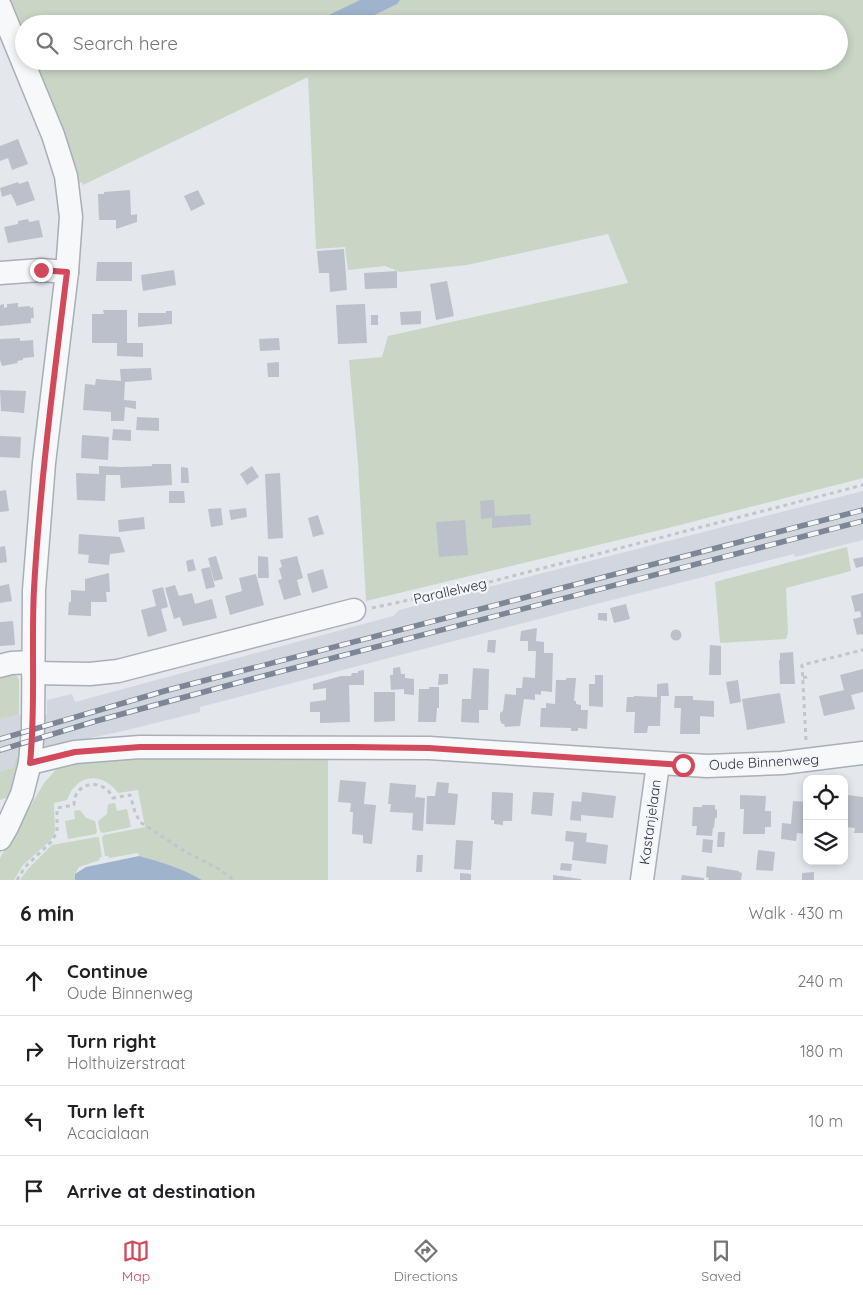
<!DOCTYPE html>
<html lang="en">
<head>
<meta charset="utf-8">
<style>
  :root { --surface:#fff; --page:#f2f2f2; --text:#202124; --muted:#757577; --line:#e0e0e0; --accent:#d1495b }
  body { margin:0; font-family:Quicksand,sans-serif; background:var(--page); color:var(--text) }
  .controls { position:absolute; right:15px; bottom:15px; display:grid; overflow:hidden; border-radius:10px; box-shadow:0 2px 8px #0003 }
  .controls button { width:45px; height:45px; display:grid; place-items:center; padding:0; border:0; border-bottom:1px solid var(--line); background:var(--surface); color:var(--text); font:25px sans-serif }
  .stop { position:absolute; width:15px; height:15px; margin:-11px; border:4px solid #d1495b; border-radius:50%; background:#fff }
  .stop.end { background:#d1495b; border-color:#fff; box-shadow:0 1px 5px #0008 }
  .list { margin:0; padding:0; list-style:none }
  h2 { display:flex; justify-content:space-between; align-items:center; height:65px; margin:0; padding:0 20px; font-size:21px }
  h2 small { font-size:16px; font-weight:400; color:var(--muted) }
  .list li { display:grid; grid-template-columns:32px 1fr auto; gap:15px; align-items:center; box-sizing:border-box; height:70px; padding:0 20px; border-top:1px solid var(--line) }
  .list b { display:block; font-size:19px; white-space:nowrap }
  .list p { margin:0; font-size:16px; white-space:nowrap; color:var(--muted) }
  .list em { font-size:16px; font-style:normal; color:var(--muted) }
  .icon { flex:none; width:28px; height:28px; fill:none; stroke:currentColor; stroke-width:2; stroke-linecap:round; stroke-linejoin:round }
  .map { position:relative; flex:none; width:863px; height:880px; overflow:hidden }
  .search { position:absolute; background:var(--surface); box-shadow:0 2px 8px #0003; left:15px; right:15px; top:15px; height:55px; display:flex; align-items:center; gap:12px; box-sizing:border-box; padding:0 18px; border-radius:28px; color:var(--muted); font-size:19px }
  .sheet { height:345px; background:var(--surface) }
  nav { display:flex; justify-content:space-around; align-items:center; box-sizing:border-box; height:70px; border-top:1px solid var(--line); background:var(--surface); font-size:14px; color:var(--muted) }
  nav a { display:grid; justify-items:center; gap:2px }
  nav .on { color:var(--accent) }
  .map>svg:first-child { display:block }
  .built { fill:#d2d6de }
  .green { fill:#c9d6c5 }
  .water { fill:#9fb4cc }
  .building { fill:#bbc0ca }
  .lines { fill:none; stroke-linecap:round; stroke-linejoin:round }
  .minor-casing { stroke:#a9aeb7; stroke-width:25 }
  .path { stroke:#c2c5cb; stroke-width:3; stroke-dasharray:4 4; stroke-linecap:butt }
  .minor { stroke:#f7f8fa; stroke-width:22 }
  .rail-casing { stroke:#7d8696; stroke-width:5.5 }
  .rail { stroke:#f4f6f9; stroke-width:4; stroke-dasharray:11; stroke-linecap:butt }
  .route { stroke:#d1495b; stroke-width:6 }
  .labels { text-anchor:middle; stroke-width:4.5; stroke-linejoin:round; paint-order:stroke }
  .street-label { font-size:14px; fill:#2b3445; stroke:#f4f6f9 }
</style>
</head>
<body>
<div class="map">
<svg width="863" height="880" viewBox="0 0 863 880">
  <rect width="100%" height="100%" fill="#e4e7ec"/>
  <g class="built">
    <path d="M863 491V540L795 557 794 554 608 601 200 707V712L123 731 43 748V715L47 714V700L72 694 75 702 393 616 399 610Z"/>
    <path d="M19 715 21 716 20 757H16L13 768 0 771V719Z"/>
  </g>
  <g class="green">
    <path d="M6 0H863V478L668 528 366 601 358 463 349 360 382 357 388 336 628 283 608 234 467 265 400 272 385 266 348 270 345 247 316 249 308 77 83 185 82 182 75 184 32 61H839V24H24V41Z"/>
    <path d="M847 547 851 571 786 588 788 633 786 639 720 643 715 582Z"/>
    <path d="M0 674C7 674 16 672 19 679V715L0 719Z"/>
    <path d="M16 757H20L18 774 11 796 0 800V771L13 768Z"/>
    <path d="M328 757V880H202C182 868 161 862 139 856L138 853 109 858 108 856H105L102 838 104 835 145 827 138 790 118 793C102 771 76 774 67 800L54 803 55 831 51 840 23 865 14 880H0V858L44 783 61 764 77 760Z"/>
    <path d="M115 803 117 811 127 809 131 827 103 833 100 831 98 821 107 814 108 804Z"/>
    <path d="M80 810 86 818 95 821 97 831 96 834 68 839 65 821 75 819 74 811Z"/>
    <path d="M97 837 99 838 102 857 99 858 100 860 79 867 75 874V880H20L28 869 52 845Z"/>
  </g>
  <g class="water">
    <path d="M360 0H400L397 4 356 24H310Z"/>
    <path d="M139 856C161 862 182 868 202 880H75V874L86 867Z"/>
  </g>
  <g class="building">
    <path d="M18 139 28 164 12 170 8 158 0 161V146Z"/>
    <path d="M28 181 35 200 17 206 11 194 2 197 0 188 18 182 19 184Z"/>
    <path d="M130 190 131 215 137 214V222L116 229V220H99L98 194H104V192Z"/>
    <path d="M198 190 205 204 191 211 184 196Z"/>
    <path d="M28 219 29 222 39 220 43 237 8 243 4 227 18 224V221Z"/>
    <path d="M344 249 347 290 330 292 329 273H319L317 251Z"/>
    <path d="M97 262H132V281H96Z"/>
    <path d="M174 270 176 285 143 291 141 275Z"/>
    <path d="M397 271V288L365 289 364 273Z"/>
    <path d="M447 281 454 316 436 320 430 284Z"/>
    <path d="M18 303V307L30 306V308L33 307 34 318H31V323L0 326V305L4 304V308L7 307V304Z"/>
    <path d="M365 304 367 343 338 344 336 305Z"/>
    <path d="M103 310H127V343H143V357L117 356V343H92V314H104Z"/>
    <path d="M166 311H172V324L138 327V313H166Z"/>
    <path d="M421 311V324L401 325 400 312Z"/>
    <rect x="371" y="315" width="7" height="10"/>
    <path d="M20 338V341L33 340 34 357 23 358V360L17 361 18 363 2 366 0 360V339Z"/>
    <path d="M279 338 280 350 260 351 259 339Z"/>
    <path d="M279 362V377H268L267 363Z"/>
    <path d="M151 368 152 380 125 382 124 400 136 401V409L125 407 124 421H111V412L83 410 85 384 95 385 96 379 121 381 120 369Z"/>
    <path d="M0 390 26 391 24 413 1 411Z"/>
    <path d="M137 417 159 418V431L136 430Z"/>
    <path d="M113 429 131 430V441L112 440Z"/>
    <path d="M82 435 109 437 108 460 81 458Z"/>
    <path d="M0 436 21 437 20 458 0 457Z"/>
    <path d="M152 464H171L172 485 121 488 120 475H106L105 501 77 500 76 473 99 474V466L121 467 152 466Z"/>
    <path d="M252 466 259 477 247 485 240 474Z"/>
    <path d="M181 467 188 468 189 483H181Z"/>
    <path d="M280 473 283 538 268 539 265 474Z"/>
    <path d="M6 490 9 511 0 512V491Z"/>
    <path d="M169 491H184L185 503H169Z"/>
    <path d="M494 500 495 516 530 514 531 525 492 528V518L481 519 480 501Z"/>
    <path d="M221 508 223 525 211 527 208 509Z"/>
    <path d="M246 508 247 517 231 520 229 510Z"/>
    <path d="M318 515 324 534 313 537 308 518Z"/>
    <path d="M144 517 145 529 119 532 118 520Z"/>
    <path d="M465 520 468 555 439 557 436 522Z"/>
    <path d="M79 534 120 537 125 552 110 554 109 565 88 563 89 555 78 554Z"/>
    <path d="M5 546 7 562 0 563V547Z"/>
    <path d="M216 556 223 579 214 581 208 558Z"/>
    <path d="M258 556 268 557 269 578H258Z"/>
    <path d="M297 556 303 578 297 580 301 595 284 600 278 580 282 579 279 568 282 567 280 560Z"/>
    <path d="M863 557V566L856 568 853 559Z"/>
    <path d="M193 559 196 570 188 572 186 561Z"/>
    <path d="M210 567 215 587 206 589 201 569Z"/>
    <path d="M323 569 328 588 312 593 307 574Z"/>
    <path d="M109 573 110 592H106L107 602H91V616L68 615 69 602H71V590L85 591V579Z"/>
    <path d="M256 574 264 605 230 615 225 596 242 591 239 578Z"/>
    <path d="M9 584 12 601 0 603V586Z"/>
    <path d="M175 585 179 596 192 593 195 604 212 599 217 618 183 626 180 617 174 619 165 588Z"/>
    <path d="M163 587 168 607 161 609 167 631 148 637 141 610 156 606 152 590Z"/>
    <path d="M863 593V634L857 635 853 619 861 617 860 611 855 612 851 596Z"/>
    <path d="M626 604 630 619 614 623 610 608Z"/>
    <path d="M598 613H607V621L598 620Z"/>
    <path d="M13 621 15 645 0 646V622Z"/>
    <path d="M537 628 536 641 544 642V653H553L552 692 541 691V695L535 694V700L524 699 520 726 505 727 504 724H502L500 720V713L503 711 505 694 516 695V688H522L523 677 535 678 536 651H528V641H520L521 631Z"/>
    <circle cx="676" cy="635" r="5.5"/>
    <path d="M488 640H496L495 653 487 652Z"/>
    <path d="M710 645 721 646V675H709Z"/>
    <path d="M793 652 795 684H780L779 660H780V653Z"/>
    <path d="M400 667 401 674H405V678L414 679V695L404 694V689L391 690 390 675H393V668Z"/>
    <path d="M473 668 489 669 488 710H479V723L461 722 462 699H471Z"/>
    <path d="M863 669V692L851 695 855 709 824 716 819 696 844 690 840 675Z"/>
    <path d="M364 670V685H349L350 722 320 723V712H310V702L326 700V688L313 690V684L341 676H351L352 673H358V671Z"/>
    <path d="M439 674H448V684L438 685Z"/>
    <path d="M595 675H603V707L589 706V684H595Z"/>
    <path d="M566 678H576L574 701H576V704L581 705V710H588L587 729 578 728V731H571V728L540 727 541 708H546V703L555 704 556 680H566Z"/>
    <path d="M738 680 741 702 730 704 726 682Z"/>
    <path d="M668 683 669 696H661L660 726H648L647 733H634L635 712H626L627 697H634V696L657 697V684Z"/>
    <path d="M429 687H439V708H437L436 722H418L419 689H429Z"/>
    <path d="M374 692H395V721L374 722Z"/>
    <path d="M780 693 785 723 747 730 742 699Z"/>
    <path d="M675 696H693V700L714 701V717L700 716V734H680L681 708H674Z"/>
    <path d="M340 780 366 782 364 804 376 805 372 844 363 843V835L352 834 353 812H350L351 803 338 802Z"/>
    <path d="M437 782 449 783 448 793 458 794 455 825 426 824 427 796H435Z"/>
    <path d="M390 783 416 785 415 799 416 797 425 798 423 831 412 830 413 813 390 812 391 804H388Z"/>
    <path d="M492 792 513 793 512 821H503V825L494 824V820H491Z"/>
    <path d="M533 792 554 793 552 816 531 814Z"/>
    <path d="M582 792 616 796 613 818 581 815V821L570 820 572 801 581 802Z"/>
    <path d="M740 795 766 796 765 811H771V827H765V834H743L744 809H740Z"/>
    <path d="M847 795 863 797V833H854L855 828 845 827Z"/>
    <path d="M793 801 807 802V834L797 833 796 841 781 839 782 823 791 824Z"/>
    <path d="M702 805H715V809L717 810V818H715L714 828 713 827 712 836 696 835 697 826H692L693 807H702Z"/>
    <path d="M566 831 587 833 586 842 608 845 606 864 572 860 574 842 565 841Z"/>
    <path d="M718 832H725L724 847H717Z"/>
    <path d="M703 839 713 840 712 853 702 852Z"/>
    <path d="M456 840 473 841 471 870 454 869Z"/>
    <path d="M758 850 775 852 773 871 756 870Z"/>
    <path d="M417 855H423L422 872H416Z"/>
    <path d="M561 863 572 864 571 871 560 870Z"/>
    <path d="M707 866 739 871V872L742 873 741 880H708L709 878 706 877Z"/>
    <path d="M814 872V880H802V873Z"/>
    <path d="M460 873 471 874V880H460Z"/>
    <path d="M553 875 581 879V880H553Z"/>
    <path d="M682 875 704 878V880H681Z"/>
  </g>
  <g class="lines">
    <defs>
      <g id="minor">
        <path d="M0 6 53 135 66 176 71 217 67 272 44 463 39 527 34 590 33 729 30 763 22 794 7 827 0 839"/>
        <path d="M0 273 41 270 67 272"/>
        <path d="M0 666 11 663 32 662"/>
        <path d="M33 673 90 674 118 671 354 610"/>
        <path d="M30 763 75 752 140 747 429 748 707 766 782 763 863 753"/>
        <path d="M642 880 658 764"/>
      </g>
    </defs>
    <use href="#minor" class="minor-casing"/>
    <g class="path">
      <path d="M372 608 478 585 863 485"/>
      <path d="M803 678 810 676"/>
      <path d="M806 740 802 665 863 650"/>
      <path d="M17 880 25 867 51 842 57 832V808L74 805C74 781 103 777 113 798L130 795 135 812 140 822 186 852 219 869 234 880"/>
    </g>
    <use href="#minor" class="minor"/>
    <defs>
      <g id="rail">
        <path d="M0 739 168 690 863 510"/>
        <path d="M0 750 96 721 248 680 863 521"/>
      </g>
    </defs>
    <use href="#rail" class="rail-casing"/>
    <use href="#rail" class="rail"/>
  </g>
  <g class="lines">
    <path class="route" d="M41 270 67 272C54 377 40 483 34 589 31 647 36 705 30 763L75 752 140 747H352L429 748 683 765"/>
  </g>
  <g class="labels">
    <g class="street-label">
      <text transform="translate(450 591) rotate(-13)" y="5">Parallelweg</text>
      <text transform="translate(764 762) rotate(-3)" y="5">Oude Binnenweg</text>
      <text transform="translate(650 822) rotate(-82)" y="5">Kastanjelaan</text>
    </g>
  </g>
</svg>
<div class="controls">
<button><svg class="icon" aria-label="locate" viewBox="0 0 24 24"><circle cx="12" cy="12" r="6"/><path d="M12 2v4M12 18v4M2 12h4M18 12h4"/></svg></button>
<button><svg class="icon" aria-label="layers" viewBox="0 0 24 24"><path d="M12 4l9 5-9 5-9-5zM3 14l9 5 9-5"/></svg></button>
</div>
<div class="stop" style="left:683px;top:765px"></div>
<div class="stop end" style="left:41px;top:270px"></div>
<div class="search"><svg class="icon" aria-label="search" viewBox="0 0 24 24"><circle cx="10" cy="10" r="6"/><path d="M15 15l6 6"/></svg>Search here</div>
</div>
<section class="sheet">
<h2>6 min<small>Walk · 430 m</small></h2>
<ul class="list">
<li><svg class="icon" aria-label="ahead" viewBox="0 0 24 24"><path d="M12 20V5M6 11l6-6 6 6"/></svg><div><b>Continue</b><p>Oude Binnenweg</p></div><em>240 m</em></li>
<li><svg class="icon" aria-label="right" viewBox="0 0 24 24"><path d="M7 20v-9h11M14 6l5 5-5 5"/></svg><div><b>Turn right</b><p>Holthuizerstraat</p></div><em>180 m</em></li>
<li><svg class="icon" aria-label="left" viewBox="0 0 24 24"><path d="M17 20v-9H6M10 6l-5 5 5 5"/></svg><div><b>Turn left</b><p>Acacialaan</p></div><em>10 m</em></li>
<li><svg class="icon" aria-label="arrive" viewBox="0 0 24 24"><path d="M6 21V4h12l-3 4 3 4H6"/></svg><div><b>Arrive at destination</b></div></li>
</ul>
</section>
<nav>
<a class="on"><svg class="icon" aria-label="map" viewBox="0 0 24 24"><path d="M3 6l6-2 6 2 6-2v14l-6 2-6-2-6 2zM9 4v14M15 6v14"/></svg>Map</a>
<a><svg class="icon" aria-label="directions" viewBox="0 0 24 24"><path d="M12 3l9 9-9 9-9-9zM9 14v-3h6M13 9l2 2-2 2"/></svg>Directions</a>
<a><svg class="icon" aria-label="saved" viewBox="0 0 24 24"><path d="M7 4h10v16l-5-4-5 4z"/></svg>Saved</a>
</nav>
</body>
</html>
